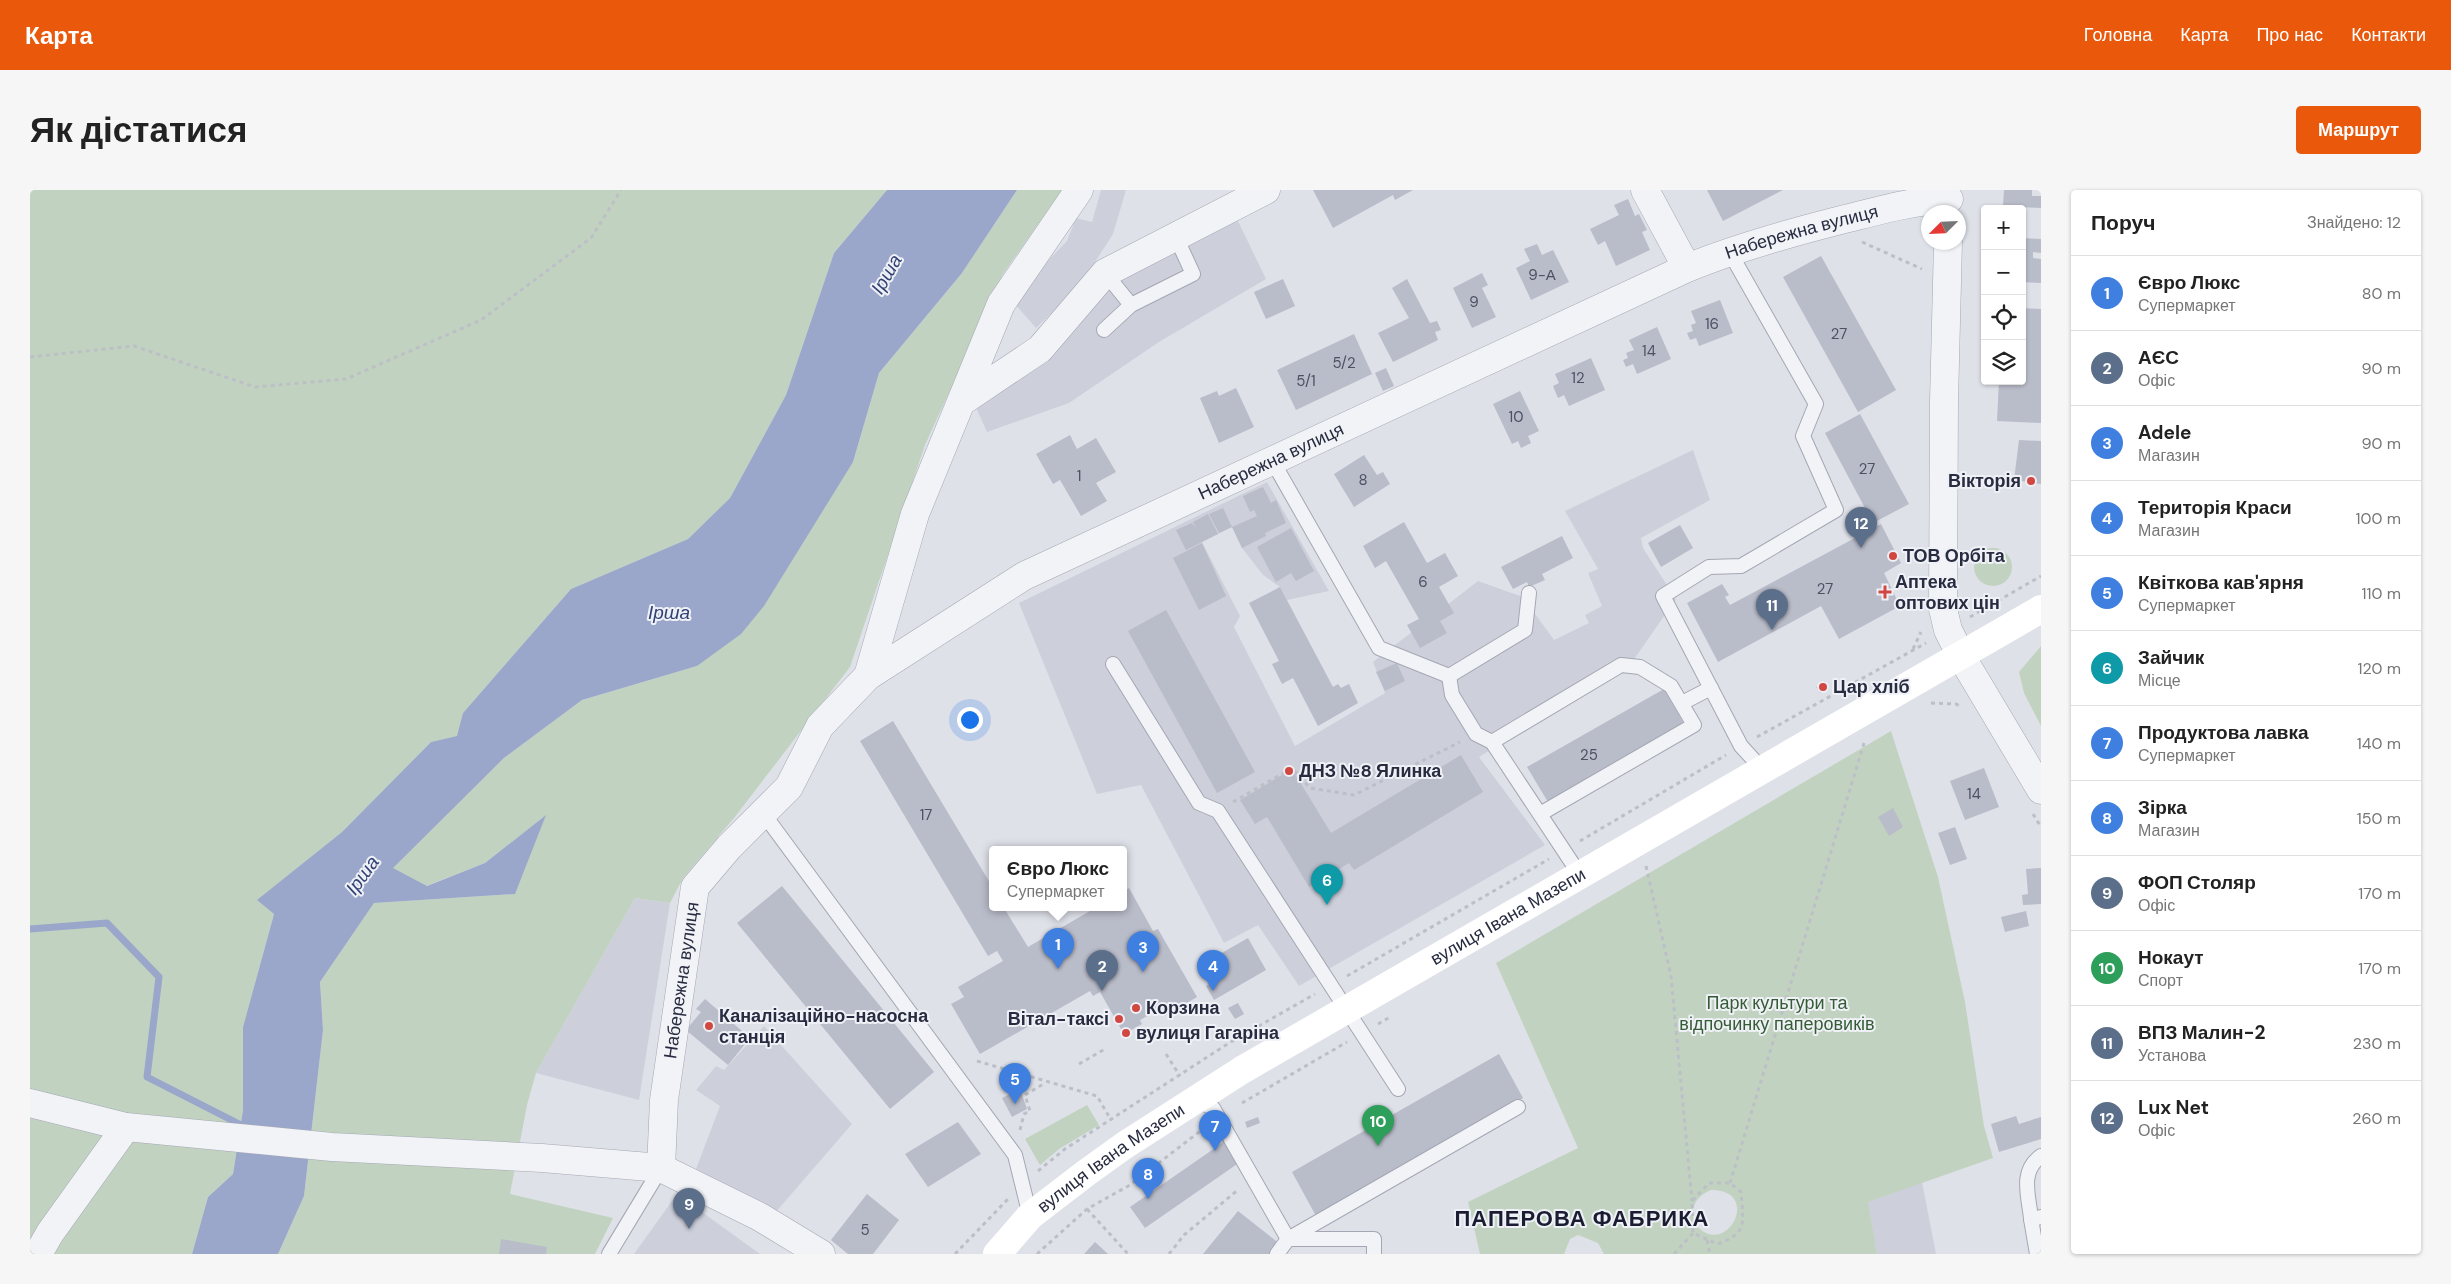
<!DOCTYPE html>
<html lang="uk">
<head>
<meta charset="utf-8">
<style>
  :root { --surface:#fff; --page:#f6f6f6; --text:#222; --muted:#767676; --line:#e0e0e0; --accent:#ea580c }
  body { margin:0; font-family:"DM Sans",sans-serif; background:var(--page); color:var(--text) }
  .controls { position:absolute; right:15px; top:15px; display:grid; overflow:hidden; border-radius:5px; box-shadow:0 1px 4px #0004 }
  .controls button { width:45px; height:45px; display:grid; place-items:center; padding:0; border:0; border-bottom:1px solid var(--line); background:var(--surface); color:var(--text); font:25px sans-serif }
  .compass { position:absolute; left:1891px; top:15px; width:45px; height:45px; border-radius:50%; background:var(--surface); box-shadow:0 1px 4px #0004; rotate:246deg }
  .you { position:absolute; left:939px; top:529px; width:18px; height:18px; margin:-12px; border:4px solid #fff; border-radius:50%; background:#1a73e8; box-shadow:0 0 0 8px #1a73e833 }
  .badge { display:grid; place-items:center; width:32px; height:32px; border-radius:50%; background:var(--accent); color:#fff; font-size:16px; font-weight:700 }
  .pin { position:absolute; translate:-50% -41px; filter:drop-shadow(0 1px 2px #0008) }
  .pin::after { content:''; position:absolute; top:26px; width:18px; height:15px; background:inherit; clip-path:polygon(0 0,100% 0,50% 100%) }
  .popup { position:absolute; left:959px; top:656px; width:138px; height:65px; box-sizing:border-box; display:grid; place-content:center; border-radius:5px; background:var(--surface); filter:drop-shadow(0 1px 4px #0005); font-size:16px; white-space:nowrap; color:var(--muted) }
  .popup b { font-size:19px; color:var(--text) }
  .popup::after { content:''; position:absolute; left:50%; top:100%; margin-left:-10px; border:10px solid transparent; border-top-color:var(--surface) }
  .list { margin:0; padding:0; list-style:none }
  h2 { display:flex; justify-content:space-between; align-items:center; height:65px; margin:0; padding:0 20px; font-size:21px }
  h2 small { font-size:16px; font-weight:400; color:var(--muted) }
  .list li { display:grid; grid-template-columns:32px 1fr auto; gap:15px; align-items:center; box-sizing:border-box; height:75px; padding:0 20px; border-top:1px solid var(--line) }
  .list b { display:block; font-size:19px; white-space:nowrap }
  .list p { margin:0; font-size:16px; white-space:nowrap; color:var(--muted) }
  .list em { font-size:16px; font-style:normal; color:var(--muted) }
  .icon { flex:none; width:28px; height:28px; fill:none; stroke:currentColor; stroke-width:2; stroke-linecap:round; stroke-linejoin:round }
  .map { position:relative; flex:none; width:2011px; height:1064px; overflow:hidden; border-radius:5px }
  header { display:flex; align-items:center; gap:30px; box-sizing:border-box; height:70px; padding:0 25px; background:var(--accent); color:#fff }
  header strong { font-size:24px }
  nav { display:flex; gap:28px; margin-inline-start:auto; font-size:18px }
  .intro { display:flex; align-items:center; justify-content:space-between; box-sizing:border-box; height:120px; padding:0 30px }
  h1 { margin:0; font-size:35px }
  .button { padding:12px 22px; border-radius:5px; background:var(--accent); color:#fff; font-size:18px; font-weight:700 }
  main { display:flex; gap:30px; padding:0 30px }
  aside { flex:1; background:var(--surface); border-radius:5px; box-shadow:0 1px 4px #0004 }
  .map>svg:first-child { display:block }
  .built { fill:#cdd0db }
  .green { fill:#c1d3c0; fill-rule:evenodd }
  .water { fill:#9aa7ca }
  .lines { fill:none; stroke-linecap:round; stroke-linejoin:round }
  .stream { stroke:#9aa7ca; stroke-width:7 }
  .building { fill:#b9bcc9 }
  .service-casing { stroke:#a4a7b3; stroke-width:16 }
  .minor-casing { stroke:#a4a7b3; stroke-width:29 }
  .tertiary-casing { stroke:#a4a7b3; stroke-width:29 }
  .path { stroke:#bdbfc7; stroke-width:3; stroke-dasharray:4 4; stroke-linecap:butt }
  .service { stroke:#f2f3f7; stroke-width:14 }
  .minor { stroke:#f2f3f7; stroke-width:28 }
  .tertiary { stroke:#f2f3f7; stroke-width:28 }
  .secondary { stroke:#fff; stroke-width:28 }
  .poi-dot { fill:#d14842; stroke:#eff1f6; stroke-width:2 }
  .labels { text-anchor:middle; stroke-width:4; stroke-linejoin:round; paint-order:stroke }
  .number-label { font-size:15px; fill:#4c5062 }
  .street-label { font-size:18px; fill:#282c40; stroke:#eff1f6 }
  .poi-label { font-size:18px; font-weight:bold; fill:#282c40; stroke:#eff1f6; text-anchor:start }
  .park-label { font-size:18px; fill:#355c35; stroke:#eff1f6 }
  .water-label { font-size:19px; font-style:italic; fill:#314275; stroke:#eff1f6 }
  .district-label { font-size:22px; font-weight:bold; letter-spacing:1px; fill:#1a1d31; stroke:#eff1f6 }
</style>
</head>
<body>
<header>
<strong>Карта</strong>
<nav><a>Головна</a><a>Карта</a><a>Про нас</a><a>Контакти</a></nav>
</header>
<div class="intro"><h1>Як дістатися</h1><a class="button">Маршрут</a></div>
<main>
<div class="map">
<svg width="2011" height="1064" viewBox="0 0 2011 1064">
  <rect width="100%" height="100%" fill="#dfe1e9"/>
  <g class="built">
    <path d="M1071 0H1096L1083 44 1051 94 1006 138 984 113 1001 88 1037 51 1046 28 1062 32Z"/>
    <path d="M1207 29 1236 89 1129 152 1039 213 957 242 944 213 1080 93Z"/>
    <path d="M1663 260 1680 310 1611 348 1613 358 1646 409 1600 475 1449 567 1515 655 1269 796 1228 735 1194 753 1111 595 1067 604 989 413 1237 292 1299 401 1257 410 1250 397 1233 385 1212 358 1202 337 1172 352 1210 426 1204 437 1265 556 1355 503 1343 472 1448 391 1493 407 1524 450 1559 433 1555 425 1572 416 1558 383 1568 379 1535 321Z"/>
    <path d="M605 708 640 713 609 910 506 883Z"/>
    <path d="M734 836 822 934 745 1023 666 979 690 916 666 900 686 876 694 880Z"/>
    <path d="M1892 992 1906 1064H1847L1837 1012Z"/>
    <path d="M647 1004 730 1064H604Z"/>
  </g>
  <g class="green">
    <path d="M0 0H857L804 63 756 205 700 308 658 349 541 399 433 523 428 546 401 552 312 642 228 710 244 724 213 837V920L203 984 178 1007 162 1064H0Z"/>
    <path d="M987 0H1032L973 84 895 255 820 477 704 628 653 688 640 713 605 708 506 883 497 915 480 1004 583 1028 565 1064H248L274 1006 293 840 290 792 344 713 484 704 515 626 455 673 396 696 362 678 474 568 552 510 667 476 823 272 849 183 932 83Z"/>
    <circle cx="1963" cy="377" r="19"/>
    <path d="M2011 456V536L1994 503 1989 482Z"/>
    <path d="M1861 541 1908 687 1935 812 1954 936 1963 968 1838 1012 1847 1064H1574L1568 1053 1548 1045 1540 1049 1534 1064H1450L1438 1012 1548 958 1466 773ZM1681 1000C1731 1000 1699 1064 1670 1039 1655 1024 1665 1006 1681 1000Z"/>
    <path d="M1057 915 1069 935 1029 959 1010 975 995 949Z"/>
  </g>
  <path class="water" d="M857 0H987L932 83 849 183 823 272 734 416 711 444 667 476 552 510 474 568 363 678 397 696 455 673 516 625 485 704 344 713 290 792 293 840 274 1006 248 1064H162L178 1007 203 984 213 920V837L244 724 227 710 312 642 401 552 427 546 433 523 541 399 658 349 700 308 756 205 804 63Z"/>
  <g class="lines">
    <path class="stream" d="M0 739 77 733 129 787 117 887 219 939"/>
  </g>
  <g class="building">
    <path d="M1283 0H1383L1365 10 1363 5 1303 38Z"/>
    <path d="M1677 0H1753L1693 31Z"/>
    <path d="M1974 0H2002V6H2011V18L1973 16Z"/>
    <path d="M1598 9 1605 26 1609 24 1617 40 1612 42 1620 60 1586 76 1575 51 1568 55 1560 39 1589 25 1584 15Z"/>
    <path d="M1992 48 2011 49V63L2003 62V68L2011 69V93L1992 92Z"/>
    <path d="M1507 54 1512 65 1523 60 1539 92 1501 110 1486 78 1500 71 1494 59Z"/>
    <path d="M1791 66 1866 200 1828 222 1753 87Z"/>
    <path d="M1452 83 1458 95 1452 98 1466 127 1442 138 1423 98Z"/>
    <path d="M1253 89 1265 116 1236 129 1224 102Z"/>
    <path d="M1377 89 1400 133 1407 131 1411 140 1405 142 1408 150 1363 172 1348 143 1379 128 1362 98Z"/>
    <path d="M1690 110 1703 143 1669 156 1666 148 1660 150 1657 143 1663 141 1661 135 1666 133 1661 121Z"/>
    <path d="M1992 118 2011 119V233L1967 231 1969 191H1992Z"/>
    <path d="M1627 137 1641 169 1607 184 1603 174 1596 177 1593 170 1598 168 1596 163 1604 160 1599 150Z"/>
    <path d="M1324 144 1342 184 1266 220 1247 180Z"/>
    <path d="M1561 168 1575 200 1539 216 1534 205 1528 208 1523 196 1529 193 1525 184Z"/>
    <path d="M1356 178 1364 196 1353 201 1345 183Z"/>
    <path d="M1206 198 1224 237 1189 253 1170 208 1187 201 1189 206Z"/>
    <path d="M1490 201 1509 241 1498 246 1501 253 1491 258 1488 251 1482 254 1463 214Z"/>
    <path d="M1830 224 1879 314 1843 333 1795 243Z"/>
    <path d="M1040 245 1047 259 1066 248 1086 282 1066 293 1077 311 1051 326 1030 290 1023 294 1006 264Z"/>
    <path d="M1989 250 2011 251V294L1984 290Z"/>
    <path d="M1334 265 1347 285 1353 282 1360 294 1324 317 1304 284Z"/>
    <path d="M1233 297 1241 313 1246 310 1256 333 1235 343 1236 346 1212 358 1202 337 1227 326 1224 320 1220 322 1213 306Z"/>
    <path d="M1193 318 1202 337 1189 343 1179 324Z"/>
    <path d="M1178 324 1188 344 1156 360 1146 340 1162 333 1166 338 1163 332Z"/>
    <path d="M1374 332 1397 373 1415 363 1428 386 1409 397 1424 423 1410 431 1417 443 1390 458 1377 435 1389 429 1356 371 1345 378 1333 356Z"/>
    <path d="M1851 334 1871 373 1854 383 1870 416 1809 449 1791 416 1688 472 1657 413 1692 394 1699 405 1695 407 1700 415Z"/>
    <path d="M1650 335 1663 358 1631 377 1618 353Z"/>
    <path d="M1261 338 1284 381 1266 391 1261 383 1246 392 1227 357Z"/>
    <path d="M1532 346 1543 368 1512 384 1515 390 1499 397 1497 392 1483 399 1471 377Z"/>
    <path d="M1172 353 1196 406 1169 420 1143 368Z"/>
    <path d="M1250 397 1303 497 1308 494 1311 498 1319 494 1328 513 1288 536 1263 488 1252 494 1242 474 1249 471 1219 413Z"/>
    <path d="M1136 420 1225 582 1187 603 1098 441Z"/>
    <path d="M1367 473 1375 491 1355 501 1346 482Z"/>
    <path d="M1795 491 1799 498 1790 503 1786 497Z"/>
    <path d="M1634 499 1654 534 1518 612 1497 577Z"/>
    <path d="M863 531 963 698V718H974L998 757 1065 718H1093V702L1099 698 1123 741 1128 739 1167 807 1135 826 1130 819 1110 830 1112 834 1094 844 1070 802 1063 806 1060 801 950 864 921 814 934 807 928 797 973 771 967 761 958 766 830 551Z"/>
    <path d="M1431 565 1453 602 1324 680 1319 673 1279 697 1237 627 1225 634 1210 610 1262 579 1301 643Z"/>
    <path d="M1954 578 1969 617 1935 630 1920 591Z"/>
    <path d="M1863 618 1873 637 1859 646 1848 627Z"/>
    <path d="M1925 637 1937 669 1920 675 1908 643Z"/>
    <path d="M2011 678V714L1993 715 1992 705 1998 704 1996 679Z"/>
    <path d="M752 696 904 882 860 919 707 733Z"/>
    <path d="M1996 721 1999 736 1975 742 1971 727Z"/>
    <path d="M1218 748 1236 780 1184 810 1176 796 1185 791 1174 773Z"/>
    <path d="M675 809 720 848 698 875 656 840 671 822 666 819Z"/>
    <path d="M1208 813 1214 824 1205 829 1198 818Z"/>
    <path d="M1469 864 1493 908 1286 1026 1262 982Z"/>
    <path d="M990 899 997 919 982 927 972 908Z"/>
    <path d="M1986 926 1989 934 2011 927V949L1969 962 1961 934Z"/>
    <path d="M1228 927 1230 933 1217 938 1215 932Z"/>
    <path d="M928 932 951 964 898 997 875 964Z"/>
    <path d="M1195 951 1210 972 1115 1038 1100 1017Z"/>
    <path d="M837 1004 869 1030 843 1064H818L801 1050Z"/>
    <path d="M1208 1021 1250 1054 1242 1064H1173Z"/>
    <path d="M471 1049 517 1057 516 1064H469Z"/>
    <path d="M1065 1052 1078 1064H1054Z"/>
  </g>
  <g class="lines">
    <defs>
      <g id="service">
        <path d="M1699 61 1786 214 1773 246 1806 320 1711 376 1679 377 1633 406 1711 556 1733 580"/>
        <path d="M1075 83 1101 115"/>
        <path d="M1074 140 1101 115 1163 84 1146 47"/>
        <path d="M1243 272 1349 458 1419 486 1422 505 1446 544 1462 552 1550 685"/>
        <path d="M1083 474 1169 613 1188 621 1368 899"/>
        <path d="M1419 486 1495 440 1499 403"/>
        <path d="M1652 513 1681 498"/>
        <path d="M1462 552 1591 475 1610 477 1641 496 1664 535 1510 624"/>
        <path d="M733 623 985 965 1000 1026"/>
        <path d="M1165 910 1183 918 1258 1049H1344V1064"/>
        <path d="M663 1015 675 1000"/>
        <path d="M2001 1029C1999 1006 1989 982 2011 966"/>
        <path d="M579 1064 631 978"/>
        <path d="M1247 1064 1258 1049 1488 917"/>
        <path d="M2007 1064 2001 1029 2011 1027"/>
      </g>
      <g id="minor">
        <path d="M1615 0 1657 78"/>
        <path d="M1918 52 1914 212 1913 419 1918 440 1931 466"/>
        <path d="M931 212 1010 159 1075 83 1236 0"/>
        <path d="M838 486 885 324 971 114 1049 0"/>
        <path d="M0 913 96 937 302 957 512 968 631 978 730 1027 791 1064"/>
        <path id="s1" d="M631 978 634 910 665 697 699 657 759 597 790 536 838 486 994 386 1657 78C1706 58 1756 44 1807 31 1844 22 1880 11 1919 9"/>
        <path d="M8 1064 20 1043 96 937"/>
      </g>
      <path id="tertiary" d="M1931 466 2011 600"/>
    </defs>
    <use href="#service" class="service-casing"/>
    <use href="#minor" class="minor-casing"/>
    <use href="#tertiary" class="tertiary-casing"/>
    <g class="path">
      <path d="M1832 52 1892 79"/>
      <path d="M0 167 104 156 225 197 316 189 451 130 561 48 591 0"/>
      <path d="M1940 427 2011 386"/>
      <path d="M1883 459 1891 442"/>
      <path d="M1901 513 1926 514 1932 517"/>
      <path d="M1727 547 1896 453"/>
      <path d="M1203 612 1262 578 1280 598 1324 605 1430 552"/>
      <path d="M2003 624 2011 637"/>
      <path d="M1550 651 1696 565"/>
      <path d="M1616 676 1641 786 1662 1011"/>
      <path d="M1317 786 1519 669"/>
      <path d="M1348 834 1360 827"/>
      <path d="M1136 864 1150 886"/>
      <path d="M947 871 1067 906 1081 930"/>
      <path d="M1049 874 1075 859"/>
      <path d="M1212 913 1317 852"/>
      <path d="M990 940 994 924 1000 921 995 905 1015 893"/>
      <path d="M1008 981 1035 959 1199 853 1285 804"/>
      <path d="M1679 993H1700L1711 1002C1713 1032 1719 1043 1687 1054L1663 1043 1662 1011Z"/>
      <path d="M1700 993 1835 550"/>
      <path d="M1057 1019 1098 1064"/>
      <path d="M1677 1050 1680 1064"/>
      <path d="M925 1064 978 1009"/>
      <path d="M1007 1064 1057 1019 1100 995 1173 939"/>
      <path d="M1139 1064 1154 1045 1209 999"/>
      <path d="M1644 1064 1663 1043"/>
    </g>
    <use href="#service" class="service"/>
    <use href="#minor" class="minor"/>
    <use href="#tertiary" class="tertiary"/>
    <path class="secondary" id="s2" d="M967 1064 1000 1026 1056 983 1095 955 1212 880 2011 419"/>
  </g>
  <g class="poi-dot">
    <circle cx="2001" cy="291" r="5"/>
    <circle cx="1863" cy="366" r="5"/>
    <path d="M1852.5 394.5h5v5h5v5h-5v5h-5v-5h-5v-5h5z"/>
    <circle cx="1793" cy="497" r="5"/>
    <circle cx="1259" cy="581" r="5"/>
    <circle cx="1106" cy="818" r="5"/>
    <circle cx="1089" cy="829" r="5"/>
    <circle cx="679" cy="836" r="5"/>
    <circle cx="1096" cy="843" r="5"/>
  </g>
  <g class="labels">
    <g class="number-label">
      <text x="1512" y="90">9-А</text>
      <text x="1444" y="117">9</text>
      <text x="1682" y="139">16</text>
      <text x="1809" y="149">27</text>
      <text x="1619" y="166">14</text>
      <text x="1314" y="178">5/2</text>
      <text x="1548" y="193">12</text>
      <text x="1276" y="196">5/1</text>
      <text x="1486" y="232">10</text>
      <text x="1837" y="284">27</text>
      <text x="1049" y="291">1</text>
      <text x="1333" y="295">8</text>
      <text x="1393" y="397">6</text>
      <text x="1795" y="404">27</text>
      <text x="1559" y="570">25</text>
      <text x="1944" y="609">14</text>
      <text x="896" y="630">17</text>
      <text x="835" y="1045">5</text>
    </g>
    <g class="street-label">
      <text dy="6" stroke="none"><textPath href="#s1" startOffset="1595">Набережна вулиця</textPath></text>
      <text dy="6" stroke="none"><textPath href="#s1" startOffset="1016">Набережна вулиця</textPath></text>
      <text dy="6" stroke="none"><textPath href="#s2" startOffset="615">вулиця Івана Мазепи</textPath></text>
      <text dy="6" stroke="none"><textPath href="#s1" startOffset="189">Набережна вулиця</textPath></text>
      <text dy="6" stroke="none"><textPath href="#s2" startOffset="150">вулиця Івана Мазепи</textPath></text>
    </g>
    <g class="poi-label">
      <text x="1991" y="297" text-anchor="end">Вікторія</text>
      <text x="1873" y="372">ТОВ Орбіта</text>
      <text x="1865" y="398">Аптека<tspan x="1865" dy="21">оптових цін</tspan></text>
      <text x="1803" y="503">Цар хліб</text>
      <text x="1269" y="587">ДНЗ №8 Ялинка</text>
      <text x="1116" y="824">Корзина</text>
      <text x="689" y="832">Каналізаційно-насосна<tspan x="689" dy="21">станція</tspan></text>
      <text x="1079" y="835" text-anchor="end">Вітал-таксі</text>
      <text x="1106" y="849">вулиця Гагаріна</text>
    </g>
    <g class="park-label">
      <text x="1747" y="819">Парк культури та<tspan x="1747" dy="21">відпочинку паперовиків</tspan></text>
    </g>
    <g class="water-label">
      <text transform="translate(856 84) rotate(-60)" y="7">Ірша</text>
      <text x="639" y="429">Ірша</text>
      <text transform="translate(332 685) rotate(-54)" y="7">Ірша</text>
    </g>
    <g class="district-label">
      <text x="1552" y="1036">ПАПЕРОВА ФАБРИКА</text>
    </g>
  </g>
</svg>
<div class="controls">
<button>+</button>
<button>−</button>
<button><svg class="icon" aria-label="locate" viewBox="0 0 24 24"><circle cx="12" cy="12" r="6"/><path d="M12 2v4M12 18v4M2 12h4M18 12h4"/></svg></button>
<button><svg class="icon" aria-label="layers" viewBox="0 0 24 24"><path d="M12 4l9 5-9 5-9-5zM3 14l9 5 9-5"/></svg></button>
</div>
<svg class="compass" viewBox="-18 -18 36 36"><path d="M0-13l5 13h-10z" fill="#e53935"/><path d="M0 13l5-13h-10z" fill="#767676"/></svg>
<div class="you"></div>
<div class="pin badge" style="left:1028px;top:779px;background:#3f7fe0">1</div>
<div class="popup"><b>Євро Люкс</b>Супермаркет</div>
<div class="pin badge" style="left:1072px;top:801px;background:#5c6f8a">2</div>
<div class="pin badge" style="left:1113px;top:782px;background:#3f7fe0">3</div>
<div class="pin badge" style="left:1183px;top:801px;background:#3f7fe0">4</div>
<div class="pin badge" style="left:985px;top:914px;background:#3f7fe0">5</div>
<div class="pin badge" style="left:1297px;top:715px;background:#0f9aa8">6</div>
<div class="pin badge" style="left:1185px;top:961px;background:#3f7fe0">7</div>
<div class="pin badge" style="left:1118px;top:1009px;background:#3f7fe0">8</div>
<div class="pin badge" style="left:659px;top:1039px;background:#5c6f8a">9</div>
<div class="pin badge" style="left:1348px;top:956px;background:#2e9e5b">10</div>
<div class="pin badge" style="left:1742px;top:440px;background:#5c6f8a">11</div>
<div class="pin badge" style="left:1831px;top:358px;background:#5c6f8a">12</div>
</div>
<aside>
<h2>Поруч<small>Знайдено: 12</small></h2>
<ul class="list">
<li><span class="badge" style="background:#3f7fe0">1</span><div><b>Євро Люкс</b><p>Супермаркет</p></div><em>80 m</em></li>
<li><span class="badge" style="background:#5c6f8a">2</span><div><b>АЄС</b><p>Офіс</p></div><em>90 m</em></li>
<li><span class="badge" style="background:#3f7fe0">3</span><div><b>Adele</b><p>Магазин</p></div><em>90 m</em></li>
<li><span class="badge" style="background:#3f7fe0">4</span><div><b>Територія Краси</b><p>Магазин</p></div><em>100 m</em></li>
<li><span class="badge" style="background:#3f7fe0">5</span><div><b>Квіткова кав'ярня</b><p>Супермаркет</p></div><em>110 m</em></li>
<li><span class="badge" style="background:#0f9aa8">6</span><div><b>Зайчик</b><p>Місце</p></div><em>120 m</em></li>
<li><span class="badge" style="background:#3f7fe0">7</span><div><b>Продуктова лавка</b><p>Супермаркет</p></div><em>140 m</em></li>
<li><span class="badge" style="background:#3f7fe0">8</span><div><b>Зірка</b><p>Магазин</p></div><em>150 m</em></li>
<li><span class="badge" style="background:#5c6f8a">9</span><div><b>ФОП Столяр</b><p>Офіс</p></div><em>170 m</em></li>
<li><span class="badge" style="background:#2e9e5b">10</span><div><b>Нокаут</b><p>Спорт</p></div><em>170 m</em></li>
<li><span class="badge" style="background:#5c6f8a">11</span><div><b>ВПЗ Малин-2</b><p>Установа</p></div><em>230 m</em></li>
<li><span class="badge" style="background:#5c6f8a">12</span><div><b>Lux Net</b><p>Офіс</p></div><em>260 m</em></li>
</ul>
</aside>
</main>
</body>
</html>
